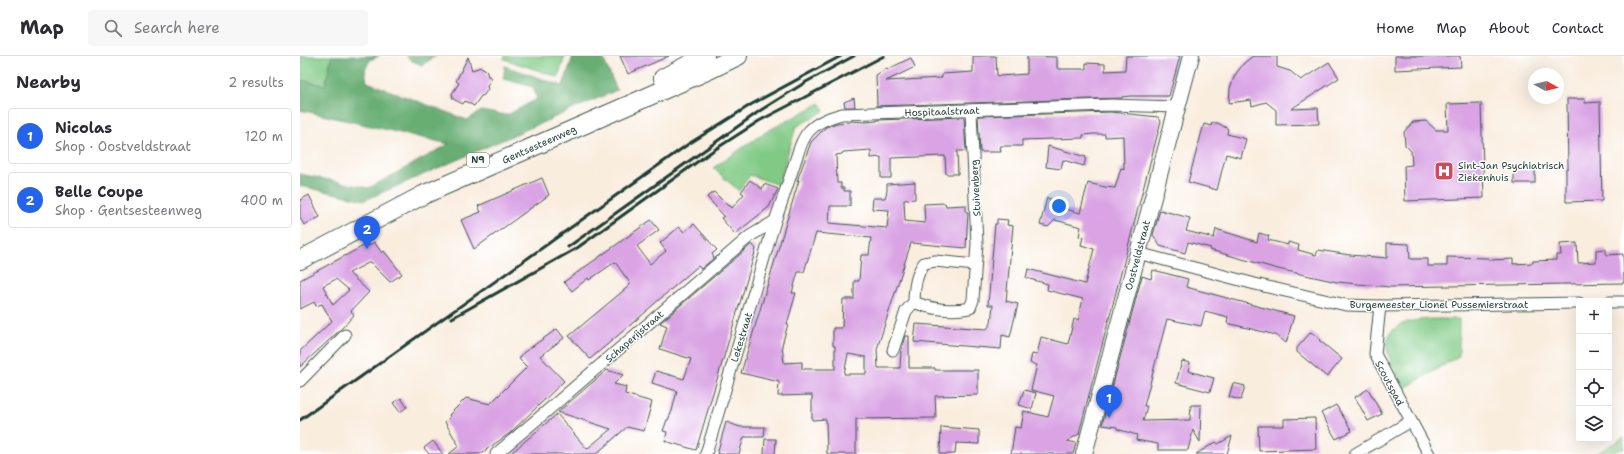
<!DOCTYPE html>
<html lang="en">
<head>
<meta charset="utf-8">
<style>
  :root { --surface:#fff; --page:#f7f7f7; --text:#2b2b33; --muted:#7c7c81; --line:#e1e1e2; --accent:#2563eb }
  body { margin:0; font-family:"Shantell Sans",sans-serif; background:var(--page); color:var(--text) }
  .controls { position:absolute; right:12px; bottom:12px; display:grid; overflow:hidden; border-radius:4px; box-shadow:0 4px 16px #0002 }
  .controls button { width:36px; height:36px; display:grid; place-items:center; padding:0; border:0; border-bottom:1px solid var(--line); background:var(--surface); color:var(--text); font:20px sans-serif }
  .compass { position:absolute; left:1228px; top:12px; width:36px; height:36px; border-radius:50%; background:var(--surface); box-shadow:0 4px 16px #0002; rotate:98deg }
  .you { position:absolute; left:759px; top:150px; width:14px; height:14px; margin:-10px; border:3px solid #fff; border-radius:50%; background:#1a73e8; box-shadow:0 0 0 6px #1a73e833 }
  .badge { display:grid; place-items:center; width:26px; height:26px; border-radius:50%; background:var(--accent); color:#fff; font-size:13px; font-weight:700 }
  .pin { position:absolute; translate:-50% -33px; filter:drop-shadow(0 1px 2px #0008) }
  .pin::after { content:''; position:absolute; top:21px; width:14px; height:12px; background:inherit; clip-path:polygon(0 0,100% 0,50% 100%) }
  .list { margin:0; padding:0; list-style:none }
  h2 { display:flex; justify-content:space-between; align-items:center; height:52px; margin:0; padding:0 16px; font-size:17px }
  h2 small { font-size:13px; font-weight:400; color:var(--muted) }
  .list li { display:grid; grid-template-columns:26px 1fr auto; gap:12px; align-items:center; box-sizing:border-box; height:56px; margin:0 8px 8px; padding:0 8px; border:1px solid var(--line); border-radius:4px }
  .list b { display:block; font-size:15px; white-space:nowrap }
  .list p { margin:0; font-size:13px; white-space:nowrap; color:var(--muted) }
  .list em { font-size:13px; font-style:normal; color:var(--muted) }
  .icon { flex:none; width:22px; height:22px; fill:none; stroke:currentColor; stroke-width:2; stroke-linecap:round; stroke-linejoin:round }
  .map { position:relative; flex:none; width:1324px; height:398px; overflow:hidden }
  header { display:flex; align-items:center; gap:24px; box-sizing:border-box; height:56px; padding:0 20px; background:var(--surface); border-bottom:1px solid var(--line) }
  header strong { font-size:19px }
  nav { display:flex; gap:22px; margin-inline-start:auto; font-size:14px }
  .search { width:280px; height:36px; background:var(--page); display:flex; align-items:center; gap:10px; box-sizing:border-box; padding:0 14px; border-radius:4px; color:var(--muted); font-size:15px }
  main { display:flex }
  aside { flex:1; background:var(--surface) }
  .map>svg:first-child { display:block }
  .green { fill:#81ca86; stroke:#50845d }
  .forest { fill:#68ae73; stroke:#447654 }
  .building { fill:#d9a3e4; fill-rule:evenodd }
  .lines { fill:none; stroke-linecap:round; stroke-linejoin:round }
  .street-casing { stroke:#40574e; stroke-width:13 }
  .secondary-casing { stroke:#40574e; stroke-width:18 }
  .primary-casing { stroke:#40574e; stroke-width:20 }
  .street { stroke:#fff; stroke-width:11 }
  .secondary { stroke:#fff; stroke-width:16 }
  .primary { stroke:#fff; stroke-width:18 }
  .rail { stroke:#1f3d34; stroke-width:3 }
  .labels { text-anchor:middle; stroke-width:3; stroke-linejoin:round; paint-order:stroke }
  .shield { fill:#fff; stroke:#627771; stroke-width:1 }
  .shield-label { font-size:9px; font-weight:bold; fill:#1f3d34 }
  .street-label { font-size:10px; fill:#1f3d34; stroke:#fff }
  .poi-label { font-size:10px; fill:#1f3d34; stroke:#fff; text-anchor:start }
</style>
</head>
<body>
<header>
<strong>Map</strong>
<div class="search"><svg class="icon" aria-label="search" viewBox="0 0 24 24"><circle cx="10" cy="10" r="6"/><path d="M15 15l6 6"/></svg>Search here</div>
<nav><a>Home</a><a>Map</a><a>About</a><a>Contact</a></nav>
</header>
<main>
<aside>
<h2>Nearby<small>2 results</small></h2>
<ul class="list">
<li><span class="badge">1</span><div><b>Nicolas</b><p>Shop · Oostveldstraat</p></div><em>120 m</em></li>
<li><span class="badge">2</span><div><b>Belle Coupe</b><p>Shop · Gentsesteenweg</p></div><em>400 m</em></li>
</ul>
</aside>
<div class="map">
<svg width="1324" height="398" viewBox="0 0 1324 398">
  <rect width="100%" height="100%" fill="#fff"/>
  <filter id="ink" filterUnits="userSpaceOnUse"><feTurbulence type="fractalNoise" baseFrequency=".025" numOctaves="2"/><feDisplacementMap in="SourceGraphic" scale="8" xChannelSelector="R" yChannelSelector="G"/><feConvolveMatrix kernelMatrix="1 2 1 2 8 2 1 2 1" color-interpolation-filters="sRGB"/></filter>
  <filter id="wash" filterUnits="userSpaceOnUse"><feTurbulence type="fractalNoise" baseFrequency=".012" numOctaves="4" result="noise"/><feDisplacementMap in="SourceGraphic" scale="16" xChannelSelector="R" yChannelSelector="G"/><feGaussianBlur stdDeviation="0.9" result="paint"/><feColorMatrix in="noise" values="0 0 0 0 0 0 0 0 0 0 0 0 0 0 0 0 0 1.4 0 .05"/><feComposite in="paint" operator="in"/></filter>
  <g filter="url(#wash)">
    <rect width="100%" height="100%" fill="#f9edde"/>
    <g class="green">
      <path d="M0 0H32L25 29 0 24Z"/>
      <path d="M205 0H265L258 21 204 3Z"/>
      <path d="M520 47 524 55 496 71 478 129 450 119 439 135 413 112 464 77Z"/>
      <path d="M1159 263V300L1105 332C1099 320 1087 304 1087 290 1087 257 1138 264 1159 263Z"/>
      <path d="M1324 381V393L1318 394 1310 398H1296Z"/>
    </g>
    <g class="forest">
      <path d="M32 0H79L70 4 65 14 67 26 167 64 181 55 207 59 237 43 233 31 203 23 205 10 263 30 273 0H302L317 34 65 144 0 130V118L69 132 149 88 0 54V24L25 29Z"/>
      <path d="M106 0H136L122 9 112 5Z"/>
    </g>
    <g id="blocks">
      <g class="building">
        <path d="M320 0H369L328 18Z"/>
        <path d="M673 0H696L697 19 699 20 727 18V0L757 1V12L758 13H786V7L805 8V15L825 14 826 0H880L869 40H830L822 41V42L577 50 576 19 587 12 588 13 611 2 615 11 586 25 642 22V18L673 16Z"/>
        <path d="M953 0H977V11L990 15 1001 24 1029 6 1039 22 991 53 1018 52 1019 68 976 69V54L966 46 952 50 951 44 929 47 930 32 935 19 944 7Z"/>
        <path d="M1095 0H1160L1161 11 1095 14Z"/>
        <path d="M168 1 172 14 181 11 186 14 188 20 192 22 187 30 188 33 184 39 181 40 174 50 165 45 163 48 153 43 152 38 159 27 156 25Z"/>
        <path d="M554 42 555 51H545L544 46Z"/>
        <path d="M1267 43H1285V47L1300 46 1302 145 1266 146V112H1268Z"/>
        <path d="M1181 47 1184 142 1105 145 1104 110 1112 109 1111 95 1105 89 1104 76 1113 66 1126 65 1136 74H1148L1147 48Z"/>
        <path d="M811 56 858 61 861 65 780 373 779 378 767 385 776 387 773 398H711L715 371 721 372 724 355 748 361 754 340 731 334 737 309 730 307 732 298 737 299 741 281 768 288 774 263 778 264 783 243 747 234 748 228 726 222 728 213 785 228 794 193 781 189 783 181 779 180 781 171 755 164 748 171 740 169 747 142 757 145 755 150 780 157 788 127 805 131 815 132 821 112 824 113 823 80 805 81V78H794L783 79V82L722 84V90H700L701 96H680L678 60Z"/>
        <path d="M664 61 666 95H657L658 118H646L645 100 591 102V122H581V101L571 102V94L543 96 542 98 536 99 537 127H541V132H544V135H550V150H530L529 167 587 172 589 154 572 153 573 142H585L587 135V128L615 126V143L604 144 605 165 625 167 624 148 645 147 646 150 666 149V156H668L666 192 611 187 577 293 578 312H600L601 294 605 280H609V312H635V314H678V339L635 340 636 362 556 363V398H527L526 363 512 364V339L478 340 479 326 441 317 499 124 497 125 511 86 526 71 537 67 550 66V65L566 66 577 65V64ZM516 177 571 182 569 199H561L559 225H554V243H543L542 272H533V290H535V313H502V306L484 307 482 289 488 268H487L496 237H492L498 216H504ZM548 298 566 301V318H544Z"/>
        <path d="M912 67H918L928 73 927 78 946 83 941 102 926 98 917 134 888 126 904 68 911 70Z"/>
        <path d="M748 90 786 101 784 110 763 104 761 113 746 111Z"/>
        <rect x="1214" y="113" width="21" height="14"/>
        <path d="M242 122 249 139 174 193 161 164 181 156 178 150Z"/>
        <path d="M450 124 462 133 464 128 478 133 469 151 435 178 421 162 424 160 407 141 414 136 428 150 429 149 432 152 444 138 441 136Z"/>
        <path d="M9 139 20 161 4 169 0 162V144Z"/>
        <path d="M860 154 890 162 886 175 914 182 916 173 957 186 959 177 969 180 968 184 988 189V186L999 189 998 194 1016 199 1018 194 1050 199 1087 202V187L1109 188 1110 203H1128V210H1147V201L1188 202 1189 204 1213 203V208L1233 207V205L1256 204V199H1261L1260 188 1277 187 1278 207 1296 206V194L1306 193V199L1323 198 1324 227 1090 231 1037 226 978 213 910 194 911 192 888 186 885 197 860 190 853 179Z"/>
        <path d="M697 163 708 164 707 169 713 170 706 245 718 248 710 281 702 279 701 293 614 286 616 268 687 273 691 267 693 249H688L695 168H697Z"/>
        <path d="M351 164 359 174 337 190 350 208 366 195 360 187 379 171 384 176 394 168 417 194 412 198 414 202 401 213 398 210 346 255H347L290 303 269 280 329 230 330 227 315 206 289 224 288 222 272 235 264 226Z"/>
        <path d="M74 186 82 197 84 195 102 218 90 226 70 206 49 217 69 236 51 255 54 259 41 273 0 311V295L32 265 22 248 16 250 14 246 0 253V224L67 188 69 190ZM36 223 49 234 33 249 23 230Z"/>
        <path d="M452 188 456 193 396 394 365 385 367 376 363 375 367 364H368L372 355 377 335 352 327 356 315 384 323 391 303 360 293 367 270 360 267Z"/>
        <path d="M853 214 888 223 886 231 994 260 986 287 976 279 927 267 928 261 905 255 901 270 867 263 844 350H847L843 365 890 364 891 349H901L900 386 893 374 888 394H858V388L836 384 837 379 817 373V371L802 369 842 220 851 223Z"/>
        <path d="M257 273 264 282 240 300 264 325 210 377 180 398H149L159 390 145 366 150 361 149 359 166 342 190 348 227 311 219 303 223 297Z"/>
        <path d="M1011 276 1020 283 1019 284 1042 303 1027 321 997 296V292Z"/>
        <path d="M882 305 890 307 888 315 914 322 910 336 876 327Z"/>
        <path d="M307 314 323 319 314 328 326 331 325 338 352 346 344 375 327 371 296 398H210L257 358 287 393 311 373 258 356Z"/>
        <path d="M933 327 945 330 941 344 929 341Z"/>
        <path d="M1068 333 1082 358 1068 365 1055 341Z"/>
        <path d="M724 334 736 337 732 353 719 349Z"/>
        <path d="M101 342 107 351 100 356 93 347Z"/>
        <path d="M1036 349 1052 375 1036 383 1021 357Z"/>
        <path d="M1015 362 1016 393 959 395 958 370H984V363Z"/>
        <path d="M426 366 440 371H465L464 381H444L439 398H417Z"/>
        <path d="M641 371 679 374V388L656 387 655 398H640Z"/>
        <path d="M932 380 927 398H896L916 386 918 388Z"/>
        <path d="M465 383H476L475 398H464Z"/>
        <path d="M133 385 143 398H129L124 392Z"/>
      </g>
    </g>
  </g>
  <g filter="url(#ink)">
    <use href="#blocks" fill-opacity="0" stroke="#40574e" stroke-width="1"/>
    <g class="lines">
      <defs>
        <g id="street">
          <path d="M671 55 677 188 673 244 670 252C652 256 630 253 614 246 614 232 616 218 624 207L635 205 675 209"/>
          <path d="M838 197 955 228 1046 249 1080 250 1279 247"/>
          <path d="M1309 246H1324"/>
          <path d="M1080 250 1075 298 1129 398"/>
          <path d="M593 294 606 255 614 246"/>
          <path d="M0 325 45 279"/>
          <path d="M196 398 247 355 450 180 475 165"/>
          <path d="M406 398 475 165C482 146 488 127 494 109 498 97 501 84 509 75 518 65 530 61 542 58L811 49 877 51"/>
          <path d="M1055 398 1111 365"/>
        </g>
        <path id="secondary" d="M784 398 891 0"/>
        <g id="primary">
          <path d="M363 22 405 0"/>
          <path d="M0 204 123 139 409 14 438 0"/>
        </g>
      </defs>
      <use href="#street" class="street-casing"/>
      <use href="#secondary" class="secondary-casing"/>
      <use href="#primary" class="primary-casing"/>
      <use href="#street" class="street"/>
      <use href="#secondary" class="secondary"/>
      <use href="#primary" class="primary"/>
      <g class="rail">
        <path d="M268 191 461 54 506 26 554 0"/>
        <path d="M152 262 277 192 411 96 459 65 584 0"/>
        <path d="M0 364 387 89 452 48 541 0"/>
      </g>
    </g>
  </g>
  <defs>
    <symbol id="hospital-square" viewBox="-11 -11 22 22"><rect x="-9" y="-9" width="18" height="18" rx="4" fill="#d1495b" stroke="#fff"/><path d="M-5-5h3v3.5h4V-5h3V5h-3V1.5h-4V5h-3Z" fill="#fff"/></symbol>
  </defs>
  <g fill-rule="evenodd">
    <use href="#hospital-square" x="1133" y="104" width="22" height="22"/>
  </g>
  <g class="labels">
    <rect class="shield" x="167" y="97" width="22" height="14" rx="3"/>
    <g class="shield-label">
      <text x="178" y="107">N9</text>
    </g>
    <g class="street-label">
      <text transform="translate(642 55) rotate(-2)" y="4">Hospitaalstraat</text>
      <text transform="translate(239 88) rotate(-24)" y="4">Gentsesteenweg</text>
      <text transform="translate(675 132) rotate(-93)" y="4">Stuivenberg</text>
      <text transform="translate(837 199) rotate(-75)" y="4">Oostveldstraat</text>
      <text x="1139" y="252">Burgemeester Lionel Pussemierstraat</text>
      <text transform="translate(334 280) rotate(-41)" y="4">Schaperijstraat</text>
      <text transform="translate(441 281) rotate(-73)" y="4">Lekestraat</text>
      <text transform="translate(1090 327) rotate(62)" y="4">Scoutspad</text>
    </g>
    <g class="poi-label">
      <text x="1158" y="113">Sint-Jan Psychiatrisch<tspan x="1158" dy="12">Ziekenhuis</tspan></text>
    </g>
  </g>
</svg>
<div class="controls">
<button>+</button>
<button>−</button>
<button><svg class="icon" aria-label="locate" viewBox="0 0 24 24"><circle cx="12" cy="12" r="6"/><path d="M12 2v4M12 18v4M2 12h4M18 12h4"/></svg></button>
<button><svg class="icon" aria-label="layers" viewBox="0 0 24 24"><path d="M12 4l9 5-9 5-9-5zM3 14l9 5 9-5"/></svg></button>
</div>
<svg class="compass" viewBox="-18 -18 36 36"><path d="M0-13l5 13h-10z" fill="#e53935"/><path d="M0 13l5-13h-10z" fill="#7c7c81"/></svg>
<div class="you"></div>
<div class="pin badge" style="left:809px;top:362px">1</div>
<div class="pin badge" style="left:67px;top:193px">2</div>
</div>
</main>
</body>
</html>
